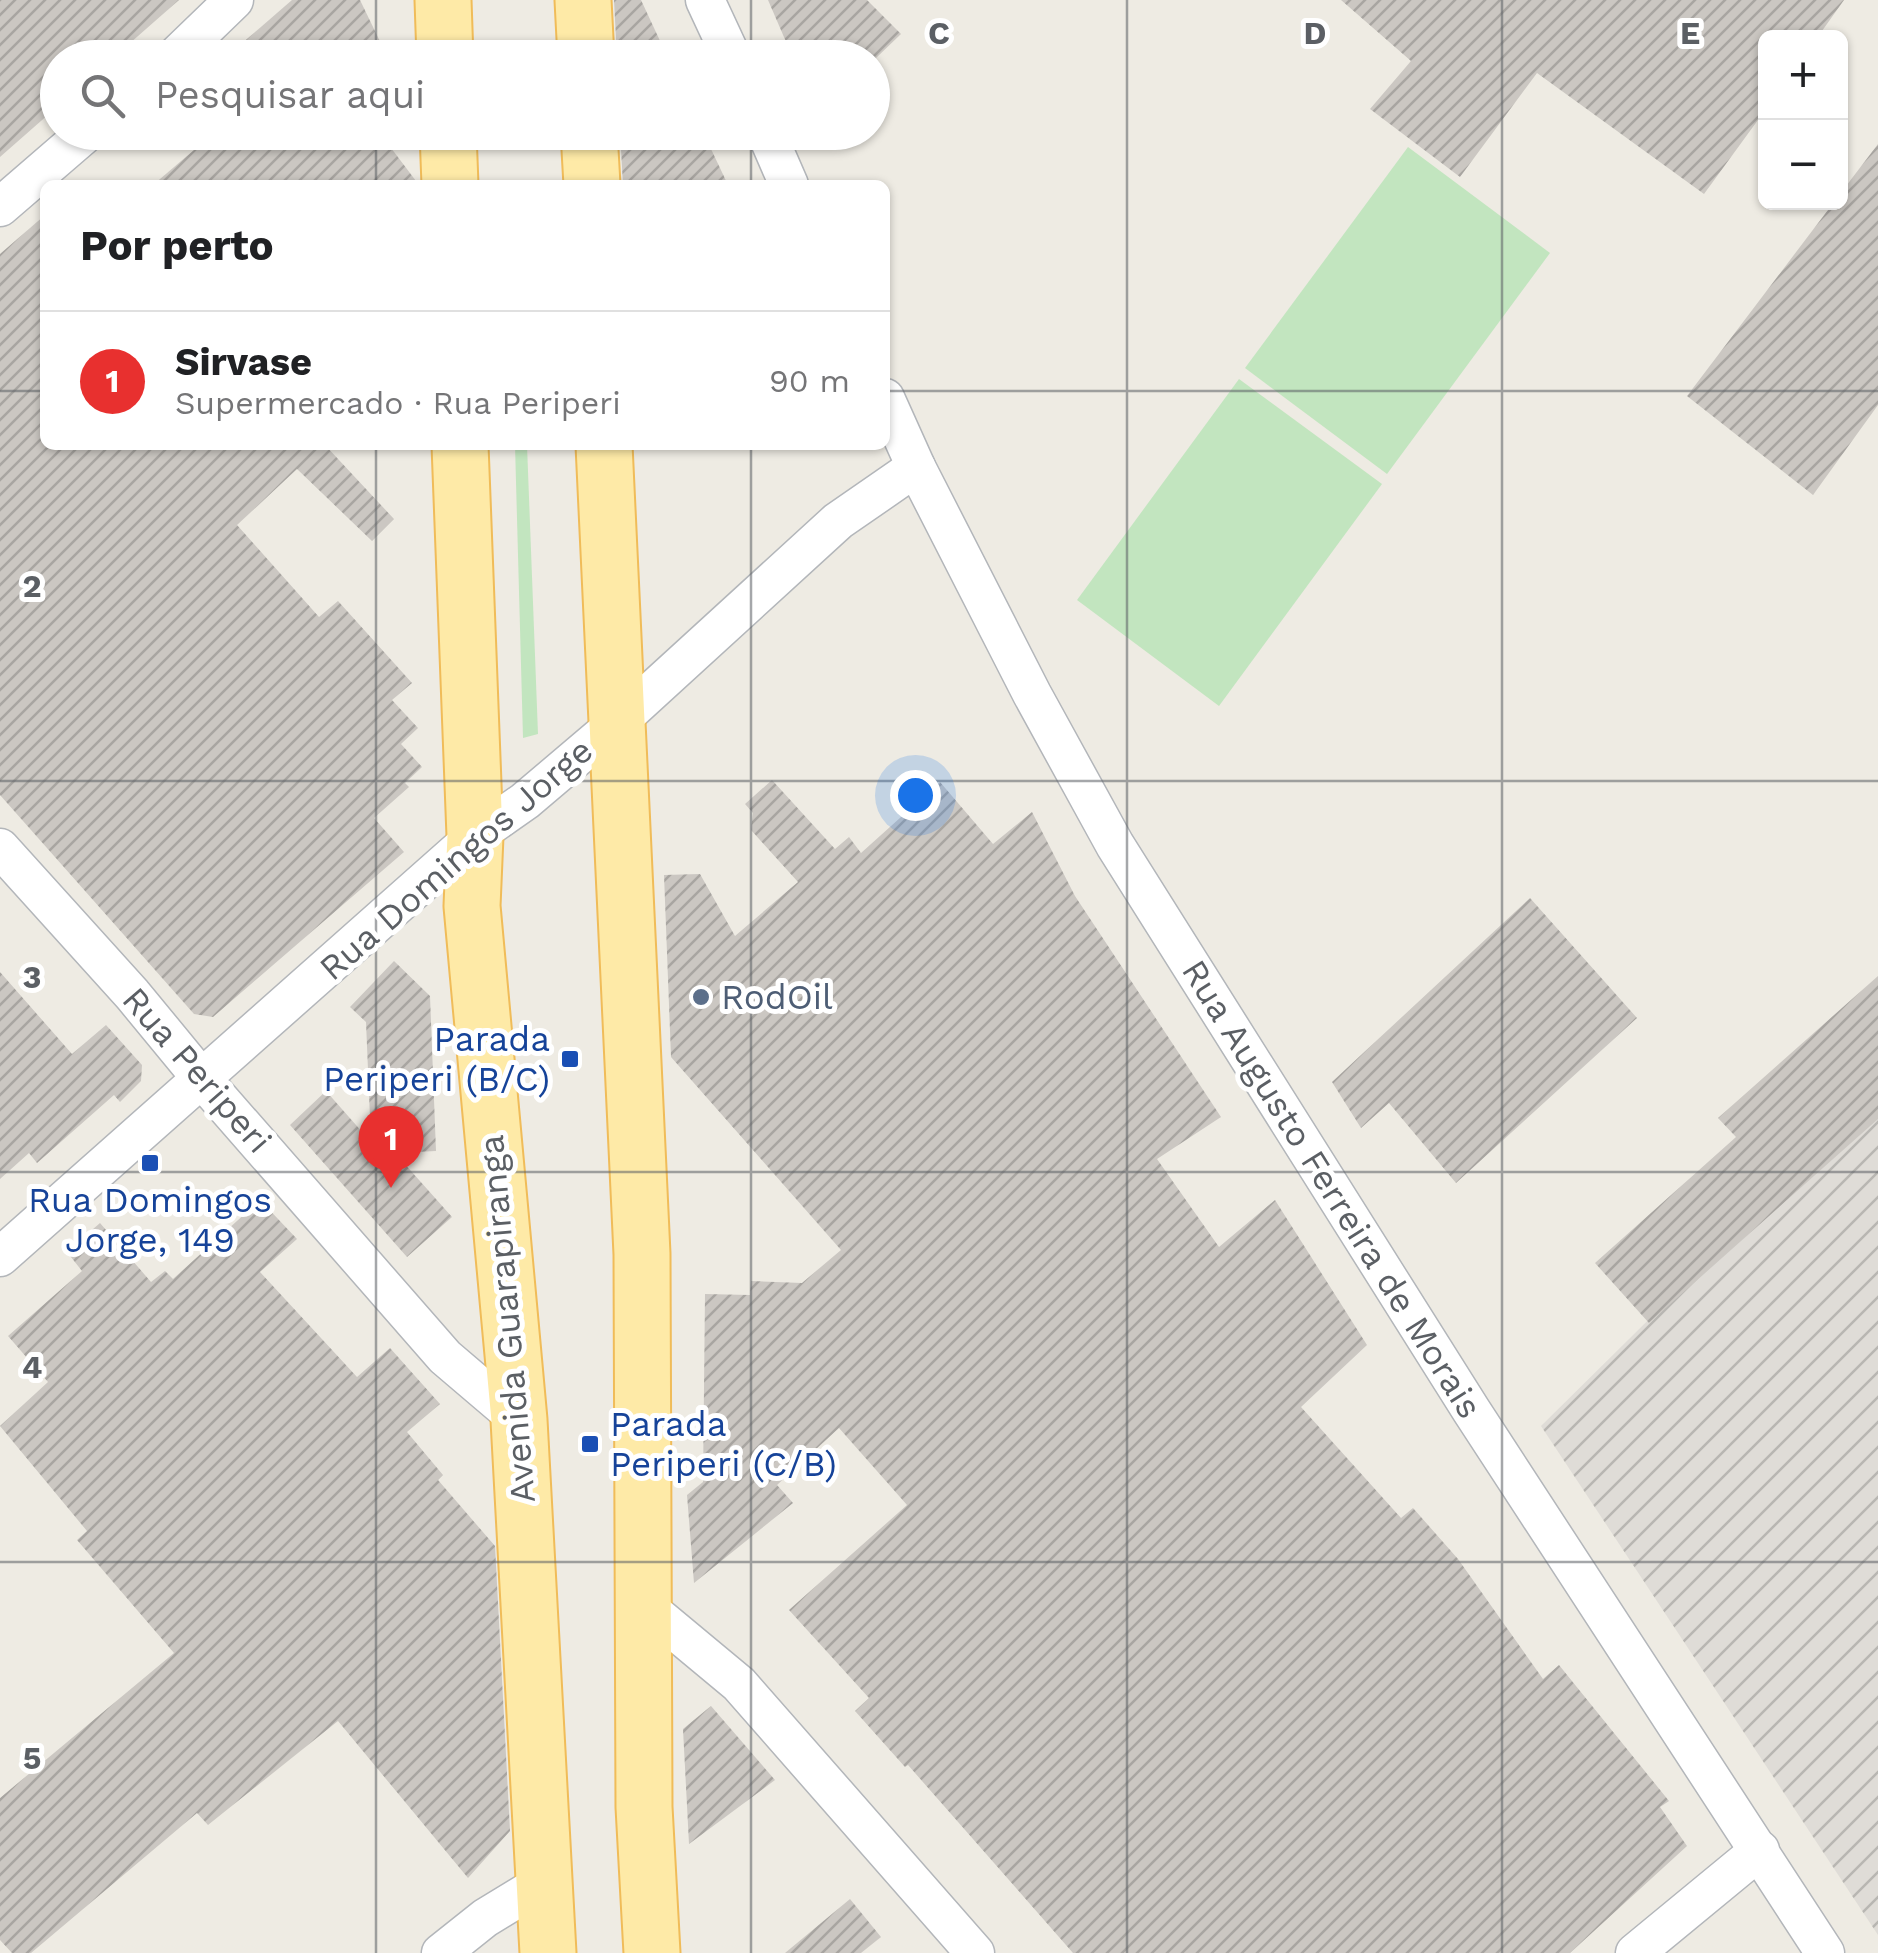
<!DOCTYPE html>
<html lang="pt">
<head>
<meta charset="utf-8">
<style>
  :root { --surface:#fff; --page:#f2f2f2; --text:#202124; --muted:#757577; --line:#e0e0e0; --accent:#e8302f }
  body { margin:0; font-family:"Work Sans",sans-serif; background:var(--page); color:var(--text) }
  .controls { position:absolute; right:30px; top:30px; display:grid; overflow:hidden; border-radius:15px; box-shadow:0 2px 8px #0004 }
  .controls button { width:90px; height:90px; display:grid; place-items:center; padding:0; border:0; border-bottom:2px solid var(--line); background:var(--surface); color:var(--text); font:50px sans-serif }
  .you { position:absolute; left:915px; top:795px; width:35px; height:35px; margin:-25px; border:8px solid #fff; border-radius:50%; background:#1a73e8; box-shadow:0 0 0 15px #1a73e833 }
  .badge { display:grid; place-items:center; width:65px; height:65px; border-radius:50%; background:var(--accent); color:#fff; font-size:32px; font-weight:700 }
  .pin { position:absolute; translate:-50% -82px; filter:drop-shadow(0 2px 5px #0008) }
  .pin::after { content:''; position:absolute; top:52px; width:35px; height:30px; background:inherit; clip-path:polygon(0 0,100% 0,50% 100%) }
  .list { margin:0; padding:0; list-style:none }
  h2 { display:flex; justify-content:space-between; align-items:center; height:130px; margin:0; padding:0 40px; font-size:42px }
  h2 small { font-size:32px; font-weight:400; color:var(--muted) }
  .list li { display:grid; grid-template-columns:65px 1fr auto; gap:30px; align-items:center; box-sizing:border-box; height:140px; padding:0 40px; border-top:2px solid var(--line) }
  .list b { display:block; font-size:38px; white-space:nowrap }
  .list p { margin:0; font-size:32px; white-space:nowrap; color:var(--muted) }
  .list em { font-size:32px; font-style:normal; color:var(--muted) }
  .icon { flex:none; width:55px; height:55px; fill:none; stroke:currentColor; stroke-width:2; stroke-linecap:round; stroke-linejoin:round }
  .map { position:relative; flex:none; width:1878px; height:1953px; overflow:hidden }
  .search { position:absolute; background:var(--surface); box-shadow:0 2px 8px #0004; left:40px; top:40px; width:850px; height:110px; display:flex; align-items:center; gap:25px; box-sizing:border-box; padding:0 35px; border-radius:55px; color:var(--muted); font-size:38px }
  .panel { position:absolute; background:var(--surface); box-shadow:0 2px 8px #0004; left:40px; top:180px; width:850px; height:270px; border-radius:15px }
  .map>svg:first-child { display:block }
  .industrial { fill:url(#industrial-furrows) }
  .grass { fill:#c2e5bf }
  .building { fill:url(#building-hatch) }
  .lines { fill:none; stroke-linecap:round; stroke-linejoin:round }
  .minor-casing { stroke:#b3b6ba; stroke-width:41 }
  .primary-casing { stroke:#f0bc59; stroke-width:59 }
  .minor { stroke:#fff; stroke-width:38 }
  .primary { stroke:#feeaa7; stroke-width:55 }
  .grid { fill:none; stroke:#5b5f64; stroke-width:2.5; stroke-opacity:0.55 }
  .service-dot { fill:#5c6f8a; stroke:#fff; stroke-width:4 }
  .transit-dot { fill:#1a4fb4; stroke:#fff; stroke-width:4 }
  .labels { text-anchor:middle; stroke-width:10; stroke-linejoin:round; paint-order:stroke }
  .street-label { font-size:35px; fill:#5b5f64; stroke:#fff }
  .service-label { font-size:35px; fill:#4e5e75; stroke:#fff; text-anchor:start }
  .transit-label { font-size:35px; fill:#164399; stroke:#fff; text-anchor:end }
  .grid-label { font-size:32px; text-anchor:middle; font-weight:bold; fill:#5b5f64; stroke:#fff; stroke-width:10; stroke-linejoin:round; paint-order:stroke }
</style>
</head>
<body>
<div class="map">
<svg width="1878" height="1953" viewBox="0 0 1878 1953">
  <defs>
    <pattern id="industrial-furrows" width="10" height="10" patternUnits="userSpaceOnUse" patternTransform="scale(2.5)"><rect width="10" height="10" fill="#dfdcd7"/><path d="M-1 1l2-2M0 10L10 0M9 11l2-2" fill="none" stroke="#b8b6b2"/></pattern>
    <pattern id="building-hatch" width="6" height="6" patternUnits="userSpaceOnUse" patternTransform="scale(2.5)"><rect width="6" height="6" fill="#cbc7c2"/><path d="M-1 1l2-2M0 6l6-6M5 7l2-2" fill="none" stroke="#a8a5a1"/></pattern>
  </defs>
  <rect width="100%" height="100%" fill="#eeebe3"/>
  <path class="industrial" d="M1878 1093V1935L1541 1426Z"/>
  <g class="grass">
    <path d="M1408 147 1550 253 1387 474 1245 368Z"/>
    <path d="M1239 379 1382 484 1219 706 1077 600Z"/>
    <path d="M515 445H527L538 734 523 738Z"/>
  </g>
  <g class="building">
    <path d="M0 0H179L113 58H58V106L0 157Z"/>
    <path d="M292 0H360L388 58H225Z"/>
    <path d="M614 0H641L668 58H617Z"/>
    <path d="M768 0H867L901 34 876 58H793Z"/>
    <path d="M1341 0H1844L1817 38H1766V109L1704 194 1537 73 1460 177 1370 109 1411 61Z"/>
    <path d="M215 132H379L419 185H153Z"/>
    <path d="M620 132H703L728 185H623Z"/>
    <path d="M1878 144V405L1813 495 1687 396 1834 202H1840V194Z"/>
    <path d="M45 215V445H325L394 519 372 541 297 469 237 525 319 617 338 601 412 683 392 700 418 728 401 744 422 767 405 783 409 787 374 818 404 852 213 1017 194 1014 0 795V254Z"/>
    <path d="M772 780 835 849 849 837 861 853 940 782 993 844 1032 812 1075 896 1221 1117 1157 1159 1219 1247 1275 1200 1367 1345 1301 1407 1401 1518 1413 1508 1458 1559 1543 1679 1559 1665 1669 1801 1660 1807 1687 1846 1570 1953H1073L908 1765 905 1767 855 1711 869 1698 789 1610 907 1505 839 1428 777 1485 793 1503 694 1583 687 1495 703 1482 705 1294 750 1295 751 1281 802 1283 841 1250 671 1057 664 875 700 874 735 936 798 882 751 830 753 813 745 804Z"/>
    <path d="M1530 898 1637 1018 1456 1183 1389 1103 1361 1128 1332 1082Z"/>
    <path d="M394 961 430 996 436 1151 395 1153 452 1217 407 1257 290 1125 326 1091 371 1142 366 1022 350 1007Z"/>
    <path d="M0 972 72 1054 106 1025 142 1065 141 1081 120 1102 114 1095 37 1163 29 1153 0 1179Z"/>
    <path d="M1878 976V1119L1649 1323 1595 1263 1736 1137 1718 1118Z"/>
    <path d="M260 1200 297 1239 260 1272 357 1377 390 1348 440 1404 407 1432 443 1475 438 1480 495 1546 510 1831 468 1878 338 1721 208 1825 197 1813 31 1953H12L0 1940V1798L174 1653 77 1540 87 1531 0 1426 48 1382 8 1336 82 1271 67 1252 100 1223 151 1282 165 1271 173 1279Z"/>
    <path d="M711 1706 775 1780 689 1844 683 1729Z"/>
    <path d="M850 1899 881 1937 861 1953H785Z"/>
  </g>
  <g class="lines">
    <defs>
      <g id="minor">
        <path d="M705 0 732 58"/>
        <path d="M174 58 234 0"/>
        <path d="M766 132 789 185"/>
        <path d="M0 207 87 132"/>
        <path d="M885 398 916 467 1032 694 1115 845 1471 1410 1825 1953"/>
        <path d="M0 848 132 994 202 1079 445 1357 519 1420"/>
        <path d="M0 1257 475 836 525 801 617 723 838 521 916 467"/>
        <path d="M644 1605 739 1684 975 1953"/>
        <path d="M441 1953 485 1918 544 1882"/>
        <path d="M1635 1953 1760 1850"/>
      </g>
      <g id="primary">
        <path d="M443 0 445 58"/>
        <path d="M583 0 586 58"/>
        <path d="M448 132 450 185"/>
        <path d="M589 132 592 185"/>
        <path d="M460 445 475 836 472 906 519 1420 548 1953"/>
        <path d="M604 445 642 1254 644 1807 652 1953"/>
      </g>
    </defs>
    <use href="#minor" class="minor-casing"/>
    <use href="#primary" class="primary-casing"/>
    <use href="#minor" class="minor"/>
    <use href="#primary" class="primary"/>
  </g>
  <path class="grid" d="M376 0V58M751 0V58M1127 0V1953M1502 0V1953M376 132V185M751 132V185M0 391H45M885 391H1878M376 445V1953M751 445V1953M0 781H1878M0 1172H1878M0 1562H1878"/>
  <circle class="service-dot" cx="701" cy="997" r="10"/>
  <g class="transit-dot">
    <rect x="560" y="1049" width="20" height="20" rx="5"/>
    <rect x="140" y="1153" width="20" height="20" rx="5"/>
    <rect x="580" y="1434" width="20" height="20" rx="5"/>
  </g>
  <g class="labels">
    <g class="street-label">
      <text transform="translate(456 859) rotate(-41)" y="12">Rua Domingos Jorge</text>
      <text transform="translate(197 1070) rotate(49)" y="12">Rua Periperi</text>
      <text transform="translate(1332 1189) rotate(58)" y="12">Rua Augusto Ferreira de Morais</text>
      <text transform="translate(507 1319) rotate(-95)" y="12">Avenida Guarapiranga</text>
    </g>
    <g class="service-label">
      <text x="721" y="1009">RodOil</text>
    </g>
    <g class="transit-label">
      <text x="550" y="1051">Parada<tspan x="550" dy="40">Periperi (B/C)</tspan></text>
      <text x="150" y="1212" text-anchor="middle">Rua Domingos<tspan x="150" dy="40">Jorge, 149</tspan></text>
      <text x="610" y="1436" text-anchor="start">Parada<tspan x="610" dy="40">Periperi (C/B)</tspan></text>
    </g>
  </g>
  <g class="grid-label">
    <text x="939" y="44">C</text>
    <text x="1315" y="44">D</text>
    <text x="1690" y="44">E</text>
    <text x="32" y="597">2</text>
    <text x="32" y="988">3</text>
    <text x="32" y="1378">4</text>
    <text x="32" y="1769">5</text>
  </g>
</svg>
<div class="controls">
<button>+</button>
<button>−</button>
</div>
<div class="you"></div>
<div class="pin badge" style="left:391px;top:1188px">1</div>
<div class="search"><svg class="icon" aria-label="search" viewBox="0 0 24 24"><circle cx="10" cy="10" r="6"/><path d="M15 15l6 6"/></svg>Pesquisar aqui</div>
<section class="panel">
<h2>Por perto<small></small></h2>
<ul class="list">
<li><span class="badge">1</span><div><b>Sirvase</b><p>Supermercado · Rua Periperi</p></div><em>90 m</em></li>
</ul>
</section>
</div>
</body>
</html>
